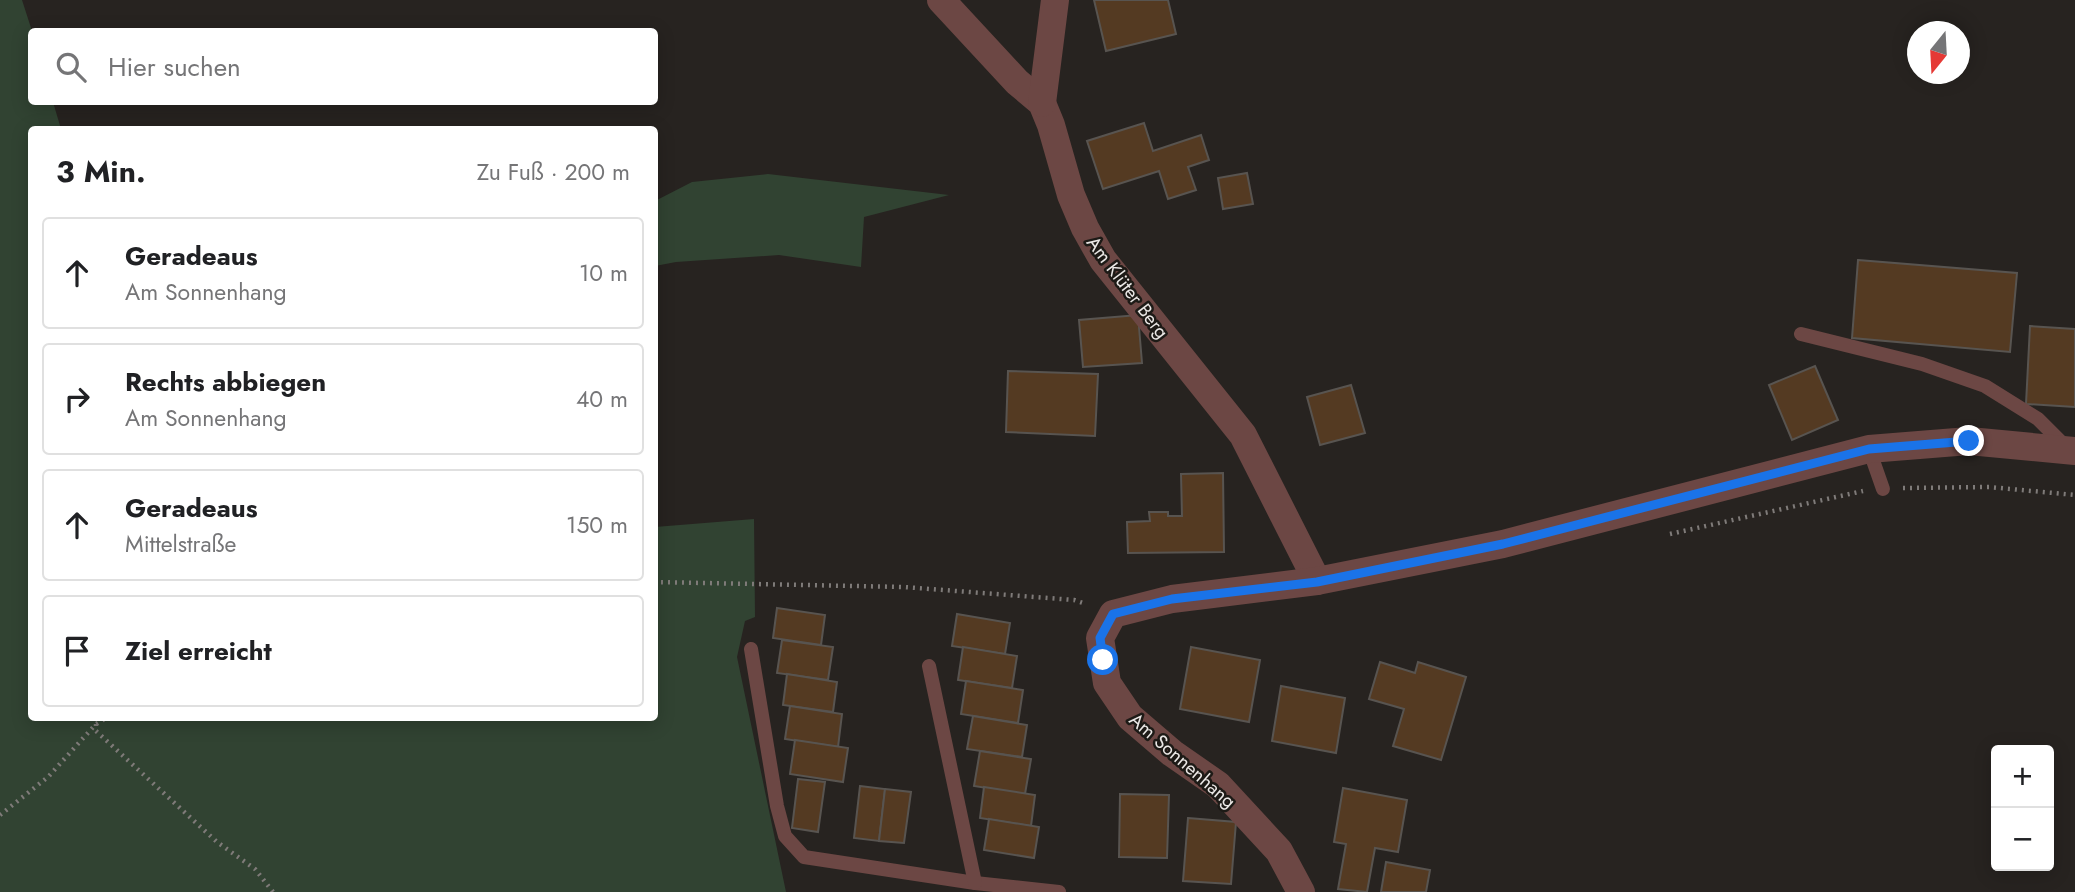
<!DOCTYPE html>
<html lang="de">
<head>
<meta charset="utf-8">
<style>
  :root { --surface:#fff; --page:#f6f6f6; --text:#202124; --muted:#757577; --line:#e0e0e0 }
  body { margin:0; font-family:Jost,sans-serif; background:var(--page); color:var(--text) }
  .controls { position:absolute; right:21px; bottom:21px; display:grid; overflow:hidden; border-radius:7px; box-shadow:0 4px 18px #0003 }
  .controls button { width:63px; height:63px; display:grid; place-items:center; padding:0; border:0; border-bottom:2px solid var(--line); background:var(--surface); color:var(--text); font:35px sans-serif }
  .compass { position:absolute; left:1907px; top:21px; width:63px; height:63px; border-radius:50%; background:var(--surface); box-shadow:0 4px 18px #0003; rotate:198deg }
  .stop { position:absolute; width:21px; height:21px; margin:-16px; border:5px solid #1a73e8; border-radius:50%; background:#fff }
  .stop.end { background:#1a73e8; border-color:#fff; box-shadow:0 2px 7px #0008 }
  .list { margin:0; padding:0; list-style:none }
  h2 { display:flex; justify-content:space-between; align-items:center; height:91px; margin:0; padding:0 28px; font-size:30px }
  h2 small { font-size:23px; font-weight:400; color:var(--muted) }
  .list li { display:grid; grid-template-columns:46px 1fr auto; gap:21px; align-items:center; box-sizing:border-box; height:112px; margin:0 14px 14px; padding:0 14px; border:2px solid var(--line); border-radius:7px }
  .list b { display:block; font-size:26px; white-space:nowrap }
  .list p { margin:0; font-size:23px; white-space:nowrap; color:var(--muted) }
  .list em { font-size:23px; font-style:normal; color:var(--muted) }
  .icon { flex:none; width:38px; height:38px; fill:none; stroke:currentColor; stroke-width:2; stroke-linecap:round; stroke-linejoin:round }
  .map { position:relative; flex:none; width:2075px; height:892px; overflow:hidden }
  .search { position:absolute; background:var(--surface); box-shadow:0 4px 18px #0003; left:28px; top:28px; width:630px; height:77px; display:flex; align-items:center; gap:18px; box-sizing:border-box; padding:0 24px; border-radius:7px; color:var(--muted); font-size:26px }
  .panel { position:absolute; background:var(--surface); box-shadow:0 4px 18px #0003; left:28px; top:126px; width:630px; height:595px; border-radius:7px }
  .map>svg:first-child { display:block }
  .green { fill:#314332 }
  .building { fill:#543a22; stroke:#585450; stroke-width:2 }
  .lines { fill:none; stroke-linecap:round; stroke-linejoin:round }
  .path { stroke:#7f7b79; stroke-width:4.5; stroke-dasharray:2 5; stroke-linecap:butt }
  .service { stroke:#6c4744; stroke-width:14 }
  .minor { stroke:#6c4744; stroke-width:28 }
  .route { stroke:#1a73e8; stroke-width:9 }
  .labels { text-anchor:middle; stroke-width:5; stroke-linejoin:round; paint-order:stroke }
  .street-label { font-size:19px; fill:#ebe8e6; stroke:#1d1a16 }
</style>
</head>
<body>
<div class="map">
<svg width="2075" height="892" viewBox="0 0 2075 892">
  <rect width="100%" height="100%" fill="#272320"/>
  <g class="green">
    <path d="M0 0H22L32 31V102H53L61 129 32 130V718H654L655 527 754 519 755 617 745 621 737 657 786 892H0Z"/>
    <path d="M768 174 949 195 864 217 861 267 779 255 676 262 655 266V201L692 182Z"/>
  </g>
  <g class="building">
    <path d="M1094 0H1168L1176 34 1106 51Z"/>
    <path d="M1144 123 1153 151 1201 135 1209 160 1188 167 1196 190 1168 199 1159 171 1103 189 1087 141Z"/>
    <path d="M1247 173 1253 204 1223 209 1218 178Z"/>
    <path d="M1858 260 2017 273 2010 352 1852 338Z"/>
    <path d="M1138 315 1142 363 1083 367 1079 320Z"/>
    <path d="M2030 326 2075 329V407L2026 404Z"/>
    <path d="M1815 366 1838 420 1792 440 1769 385Z"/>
    <path d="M1008 371 1098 374 1095 436 1006 432Z"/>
    <path d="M1351 385 1365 433 1320 445 1307 397Z"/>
    <path d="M1223 473 1224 552 1128 553 1127 522 1150 521 1149 512H1168V516H1182L1181 474Z"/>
    <path d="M777 608 825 615 821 645 773 638Z"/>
    <path d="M957 614 1010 623 1005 654 952 646Z"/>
    <path d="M782 640 833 647 828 680 777 673Z"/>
    <path d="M963 647 1017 656 1012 688 958 680Z"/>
    <path d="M1191 647 1260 660 1249 722 1180 709Z"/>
    <path d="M1380 662 1415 673 1418 662 1466 677 1441 760 1393 746 1404 709 1369 699Z"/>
    <path d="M787 674 837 682 833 712 783 705Z"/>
    <path d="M966 681 1023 690 1018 723 961 714Z"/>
    <path d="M1281 686 1345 698 1336 753 1272 741Z"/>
    <path d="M790 706 842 714 838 747 785 739Z"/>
    <path d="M973 716 1027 725 1022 757 967 749Z"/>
    <path d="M795 740 848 748 843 782 790 774Z"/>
    <path d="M980 751 1031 759 1025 794 974 786Z"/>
    <path d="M798 779 825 782 818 832 792 828Z"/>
    <path d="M860 786 885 789 879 841 854 838Z"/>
    <path d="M984 787 1035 795 1031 826 980 818Z"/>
    <path d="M1343 788 1407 800 1398 852 1375 848 1367 892 1338 889 1346 844 1334 842Z"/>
    <path d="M885 789 911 792 904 843 879 841Z"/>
    <path d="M1120 794 1169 795 1167 858 1119 857Z"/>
    <path d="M1188 818 1236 822 1231 884 1183 881Z"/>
    <path d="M989 819 1039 827 1034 858 984 850Z"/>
    <path d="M1386 862 1430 870 1426 892H1381Z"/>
  </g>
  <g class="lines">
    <g class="path">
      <path d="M1903 488 1989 487 2075 495"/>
      <path d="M1670 534 1863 491"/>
      <path d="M654 582 904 587 1074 600 1086 604"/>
      <path d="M96 724V731L217 842 255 869 273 892"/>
      <path d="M0 815 48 777 96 724 106 718"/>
    </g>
    <g class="service">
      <path d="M1801 334 1922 364 1985 386 2038 419 2067 448"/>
      <path d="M1869 449 1883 489"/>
      <path d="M751 649 777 806 785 836 804 857 975 883 1059 892"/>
      <path d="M929 666 975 883"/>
    </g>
    <g class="minor">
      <path d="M941 0 1017 82 1042 103 1051 125 1071 195 1085 228 1103 260 1243 435 1317 581"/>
      <path d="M1042 103 1055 0"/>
      <path d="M1301 892 1279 851 1218 785 1172 753 1130 717 1107 683 1100 638 1113 614 1172 599 1317 581 1503 544 1869 449 1969 441 2075 451"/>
    </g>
  </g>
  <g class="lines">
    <path class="route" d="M1103 660 1100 638 1113 614 1172 599 1317 582 1503 544 1869 449 1969 441"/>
  </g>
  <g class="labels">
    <g class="street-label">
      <text transform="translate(1128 287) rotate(53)" y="7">Am Klüter Berg</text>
      <text transform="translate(1183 760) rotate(41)" y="7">Am Sonnenhang</text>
    </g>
  </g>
</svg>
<div class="controls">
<button>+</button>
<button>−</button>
</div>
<svg class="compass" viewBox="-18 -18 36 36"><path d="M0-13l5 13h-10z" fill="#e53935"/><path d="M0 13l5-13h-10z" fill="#757577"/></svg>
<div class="stop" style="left:1103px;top:660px"></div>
<div class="stop end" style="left:1969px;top:441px"></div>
<div class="search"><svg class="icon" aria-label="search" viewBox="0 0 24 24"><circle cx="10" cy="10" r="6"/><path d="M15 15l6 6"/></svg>Hier suchen</div>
<section class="panel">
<h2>3 Min.<small>Zu Fuß · 200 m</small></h2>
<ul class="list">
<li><svg class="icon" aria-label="ahead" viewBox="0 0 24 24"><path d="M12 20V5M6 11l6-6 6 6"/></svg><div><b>Geradeaus</b><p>Am Sonnenhang</p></div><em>10 m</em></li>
<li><svg class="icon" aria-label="right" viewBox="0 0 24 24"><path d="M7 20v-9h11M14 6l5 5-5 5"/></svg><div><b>Rechts abbiegen</b><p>Am Sonnenhang</p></div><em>40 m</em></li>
<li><svg class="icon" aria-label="ahead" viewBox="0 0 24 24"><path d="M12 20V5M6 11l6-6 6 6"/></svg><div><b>Geradeaus</b><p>Mittelstraße</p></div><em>150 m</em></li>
<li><svg class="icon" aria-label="arrive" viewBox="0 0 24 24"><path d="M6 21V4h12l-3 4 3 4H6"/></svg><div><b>Ziel erreicht</b></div></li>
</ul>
</section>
</div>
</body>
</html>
